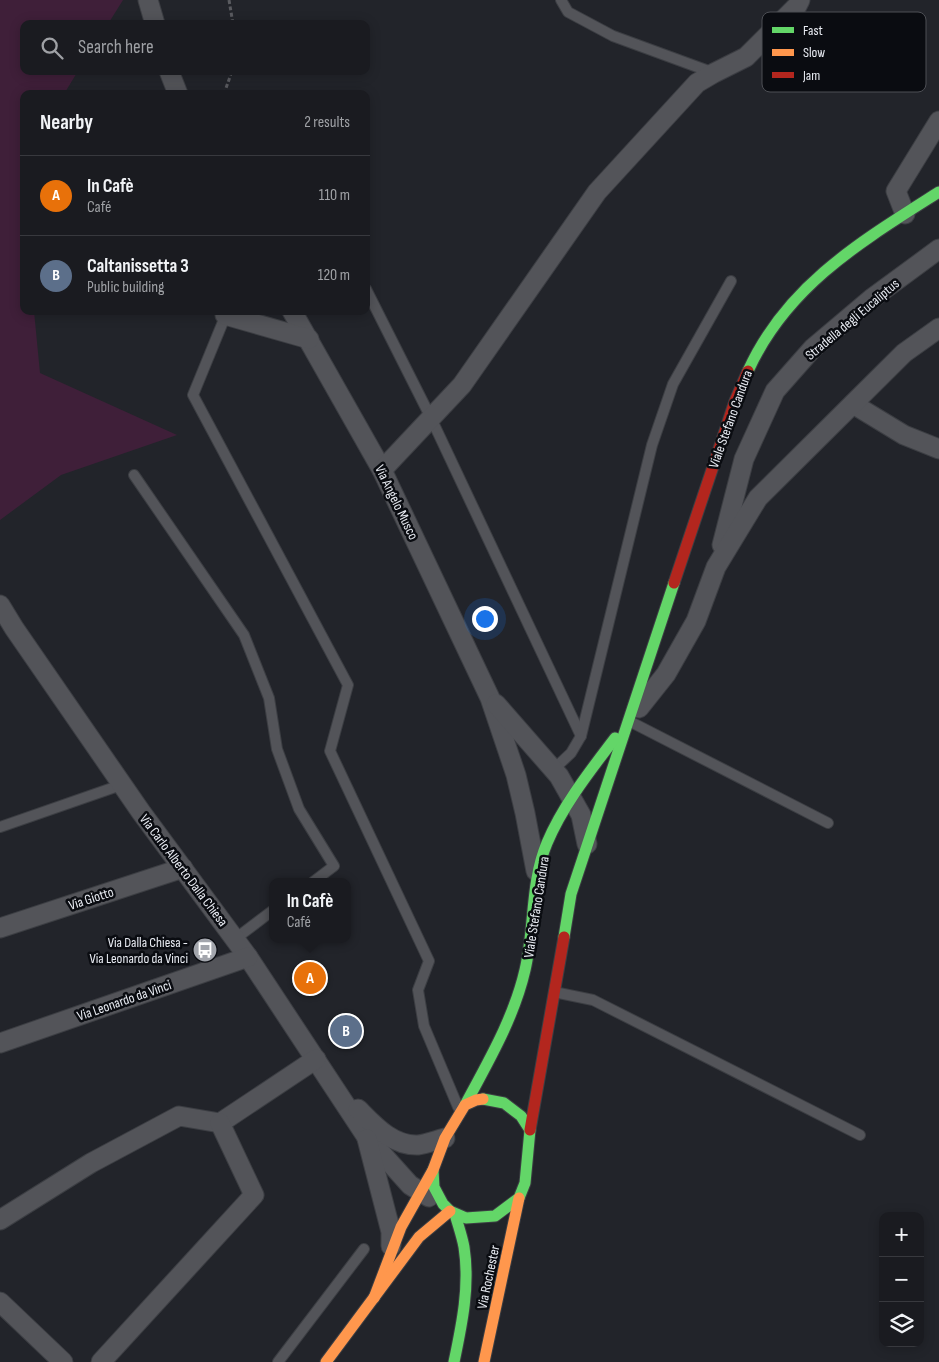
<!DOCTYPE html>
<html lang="en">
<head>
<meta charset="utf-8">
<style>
  :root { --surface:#1a1b20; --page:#27282d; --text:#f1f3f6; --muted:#9fa1a5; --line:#38393e; --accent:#1a73e8 }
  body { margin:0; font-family:"Sofia Sans Condensed",sans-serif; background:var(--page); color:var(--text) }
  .controls { position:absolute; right:15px; bottom:15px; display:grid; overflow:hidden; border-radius:10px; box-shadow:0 2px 12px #0003 }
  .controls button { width:45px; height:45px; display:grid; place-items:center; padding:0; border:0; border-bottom:1px solid var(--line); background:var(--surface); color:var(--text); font:25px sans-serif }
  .you { position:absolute; left:484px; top:618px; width:18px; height:18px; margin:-12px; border:4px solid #fff; border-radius:50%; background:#1a73e8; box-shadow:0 0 0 8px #1a73e833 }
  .badge { display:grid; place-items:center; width:32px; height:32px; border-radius:50%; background:var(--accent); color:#fff; font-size:16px; font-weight:700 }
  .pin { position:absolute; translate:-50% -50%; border:2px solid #fff; box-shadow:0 1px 5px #0006 }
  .popup { position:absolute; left:269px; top:878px; width:82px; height:65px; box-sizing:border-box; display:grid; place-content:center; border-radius:10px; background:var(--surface); filter:drop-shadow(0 1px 4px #0005); font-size:16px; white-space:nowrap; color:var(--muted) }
  .popup b { font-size:19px; color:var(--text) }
  .popup::after { content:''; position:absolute; left:50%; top:100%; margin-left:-10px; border:10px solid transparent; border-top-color:var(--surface) }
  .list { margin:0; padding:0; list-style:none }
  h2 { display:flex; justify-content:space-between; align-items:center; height:65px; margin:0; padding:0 20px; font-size:21px }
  h2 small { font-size:16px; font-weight:400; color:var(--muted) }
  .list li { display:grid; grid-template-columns:32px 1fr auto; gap:15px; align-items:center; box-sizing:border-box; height:80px; padding:0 20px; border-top:1px solid var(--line) }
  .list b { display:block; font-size:19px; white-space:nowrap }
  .list p { margin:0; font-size:16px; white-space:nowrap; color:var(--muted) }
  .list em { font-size:16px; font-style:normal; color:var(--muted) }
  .icon { flex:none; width:28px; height:28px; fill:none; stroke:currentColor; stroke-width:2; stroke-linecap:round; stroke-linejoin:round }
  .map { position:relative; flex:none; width:939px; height:1362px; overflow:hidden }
  .search { position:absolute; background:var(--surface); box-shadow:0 2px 12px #0003; left:20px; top:20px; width:350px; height:55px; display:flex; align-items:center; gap:12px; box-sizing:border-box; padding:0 18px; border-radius:10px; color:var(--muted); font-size:19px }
  .panel { position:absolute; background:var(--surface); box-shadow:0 2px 12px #0003; left:20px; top:90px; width:350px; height:225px; border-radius:10px }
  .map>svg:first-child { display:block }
  .green { fill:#3f1f39 }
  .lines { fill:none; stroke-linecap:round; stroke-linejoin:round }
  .lane-casing { stroke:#3c3e43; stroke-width:12 }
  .street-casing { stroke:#3c3e43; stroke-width:21 }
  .fast-casing { stroke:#3c3e43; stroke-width:13 }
  .slow-casing { stroke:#3c3e43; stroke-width:13 }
  .jam-casing { stroke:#3c3e43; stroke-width:13 }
  .path { stroke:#5a5b60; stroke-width:3; stroke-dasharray:4 2.5; stroke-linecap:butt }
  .lane { stroke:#535459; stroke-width:10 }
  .street { stroke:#535459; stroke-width:19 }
  .fast { stroke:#63d668; stroke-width:11 }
  .slow { stroke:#ff974d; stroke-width:11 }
  .jam { stroke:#b3261e; stroke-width:11 }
  .labels { text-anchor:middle; stroke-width:5; stroke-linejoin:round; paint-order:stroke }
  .street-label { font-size:14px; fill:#e9ecf3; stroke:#0a0c11 }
  .poi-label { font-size:14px; fill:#e9ecf3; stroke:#0a0c11; text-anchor:end }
  .key { fill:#0a0c11; stroke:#4d4f55; stroke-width:1 }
  .key-label { font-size:14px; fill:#e9ecf3 }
</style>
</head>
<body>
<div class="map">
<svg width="939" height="1362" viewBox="0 0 939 1362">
  <rect width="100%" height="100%" fill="#22242a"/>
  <path class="green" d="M0 0H123L108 24H24V71H78L64 94H24V157L20 163 24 198V311H34L40 373 177 435 61 475 0 520Z"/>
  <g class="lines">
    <defs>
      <g id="lane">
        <path d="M561 0 568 12 613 36 714 73"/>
        <path d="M366 289 431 418 581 736"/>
        <path d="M227 312 193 395 348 685 330 751 429 961 418 990 424 1026 458 1107"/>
        <path d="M134 475 244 635 269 698 277 749 299 809 334 866 313 882"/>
        <path d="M629 721 828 823"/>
        <path d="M554 769 571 753 581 736 652 445 673 384 731 281"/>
        <path d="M0 827 121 785"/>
        <path d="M235 939 272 911"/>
        <path d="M554 992 593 1000 860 1135"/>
        <path d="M278 1362 364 1249"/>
      </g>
      <g id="street">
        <path d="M148 0 155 24"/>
        <path d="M169 71 178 94"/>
        <path d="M905 214 896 191 939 121"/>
        <path d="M292 311 382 470 490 698 516 775 525 813 536 871"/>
        <path d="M225 315 309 339"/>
        <path d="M853 404 904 435 939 449"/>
        <path d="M382 470 462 385 597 192 697 83 714 73 746 57 797 6 800 0"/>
        <path d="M722 545 744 459 775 391 813 348 871 299 939 249"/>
        <path d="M0 605 14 628 141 812 248 957 366 1136 410 1185 429 1197"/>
        <path d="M496 704 559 776 581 815 587 844"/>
        <path d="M639 708 666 674 696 621 716 567 758 498 904 353 939 328"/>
        <path d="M0 928 183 868"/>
        <path d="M0 1043 248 957"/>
        <path d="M358 1109C374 1125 392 1146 418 1145 427 1144 437 1140 445 1138"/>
        <path d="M367 1139 391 1232V1246"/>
        <path d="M0 1220 91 1163 179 1116 220 1123 316 1059"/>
        <path d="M0 1302 63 1362"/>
        <path d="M101 1362 254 1195 220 1123"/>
      </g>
      <g id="fast">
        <path d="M748 371C787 285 862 241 939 192"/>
        <path d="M564 937 571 894 674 583"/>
        <path d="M465 1105C488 1062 514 1018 525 970 535 928 530 883 547 843 563 805 590 771 615 738"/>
        <path d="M433 1170 434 1187 443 1204 450 1211 466 1218 495 1216 519 1198 525 1183 530 1130 521 1116 504 1103 483 1099"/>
        <path d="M454 1362C462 1324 470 1286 464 1247 462 1236 458 1225 455 1214"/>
      </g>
      <g id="slow">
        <path d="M374 1298 401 1227 433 1170 445 1138 465 1105 476 1100 483 1099"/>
        <path d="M326 1362 419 1237 450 1211"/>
        <path d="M484 1362 519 1198"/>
      </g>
      <g id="jam">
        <path d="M674 583 735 401 748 371"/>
        <path d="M530 1130 564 937"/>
      </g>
    </defs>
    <use href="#lane" class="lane-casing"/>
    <use href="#street" class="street-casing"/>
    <use href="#fast" class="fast-casing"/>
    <use href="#slow" class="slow-casing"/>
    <use href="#jam" class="jam-casing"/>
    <g class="path">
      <path d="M229 0 233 24"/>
      <path d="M224 94 232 71"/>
    </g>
    <use href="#lane" class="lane"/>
    <use href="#street" class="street"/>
    <use href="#fast" class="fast"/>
    <use href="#slow" class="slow"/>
    <use href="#jam" class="jam"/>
  </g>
  <defs>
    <symbol id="bus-disc" viewBox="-11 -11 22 22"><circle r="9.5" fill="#a3a6ad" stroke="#0a0c11"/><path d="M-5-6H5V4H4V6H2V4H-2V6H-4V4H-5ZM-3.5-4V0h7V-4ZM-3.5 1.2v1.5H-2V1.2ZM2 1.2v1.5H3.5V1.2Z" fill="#fff"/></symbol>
  </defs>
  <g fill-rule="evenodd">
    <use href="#bus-disc" x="191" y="936" width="28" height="28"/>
  </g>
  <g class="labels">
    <g class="street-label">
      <text transform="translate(852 319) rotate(-40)" y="5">Stradella degli Eucaliptus</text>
      <text transform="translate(730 419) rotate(-70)" y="5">Viale Stefano Candura</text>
      <text transform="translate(397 502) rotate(64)" y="5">Via Angelo Musco</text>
      <text transform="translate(184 870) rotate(53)" y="5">Via Carlo Alberto Dalla Chiesa</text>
      <text transform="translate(91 898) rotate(-18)" y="5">Via Giotto</text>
      <text transform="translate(536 907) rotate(-81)" y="5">Viale Stefano Candura</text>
      <text transform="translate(124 1000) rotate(-19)" y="5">Via Leonardo da Vinci</text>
      <text transform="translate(488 1277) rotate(-78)" y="5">Via Rochester</text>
    </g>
    <g class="poi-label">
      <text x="188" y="947">Via Dalla Chiesa -<tspan x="188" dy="16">Via Leonardo da Vinci</tspan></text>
    </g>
  </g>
  <rect x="762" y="12" width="164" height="80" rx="8" class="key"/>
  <rect x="772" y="27" width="22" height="6" fill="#63d668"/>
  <rect x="772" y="49" width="22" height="7" fill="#ff974d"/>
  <rect x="772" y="72" width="22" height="6" fill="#b3261e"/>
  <g class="key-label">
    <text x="803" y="35">Fast</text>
    <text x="803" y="57">Slow</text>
    <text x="803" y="80">Jam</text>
  </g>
</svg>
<div class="controls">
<button>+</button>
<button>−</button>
<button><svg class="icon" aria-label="layers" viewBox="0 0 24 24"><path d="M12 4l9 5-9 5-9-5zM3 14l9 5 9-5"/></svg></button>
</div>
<div class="you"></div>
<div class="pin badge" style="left:310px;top:978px;background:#e8710a">A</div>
<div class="popup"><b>In Cafè</b>Café</div>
<div class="pin badge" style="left:346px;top:1031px;background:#5c6f8a">B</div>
<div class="search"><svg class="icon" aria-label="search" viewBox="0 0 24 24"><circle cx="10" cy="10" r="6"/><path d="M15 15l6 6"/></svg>Search here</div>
<section class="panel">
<h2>Nearby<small>2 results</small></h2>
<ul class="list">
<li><span class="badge" style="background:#e8710a">A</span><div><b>In Cafè</b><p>Café</p></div><em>110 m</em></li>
<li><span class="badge" style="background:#5c6f8a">B</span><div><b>Caltanissetta 3</b><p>Public building</p></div><em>120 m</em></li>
</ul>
</section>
</div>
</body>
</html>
